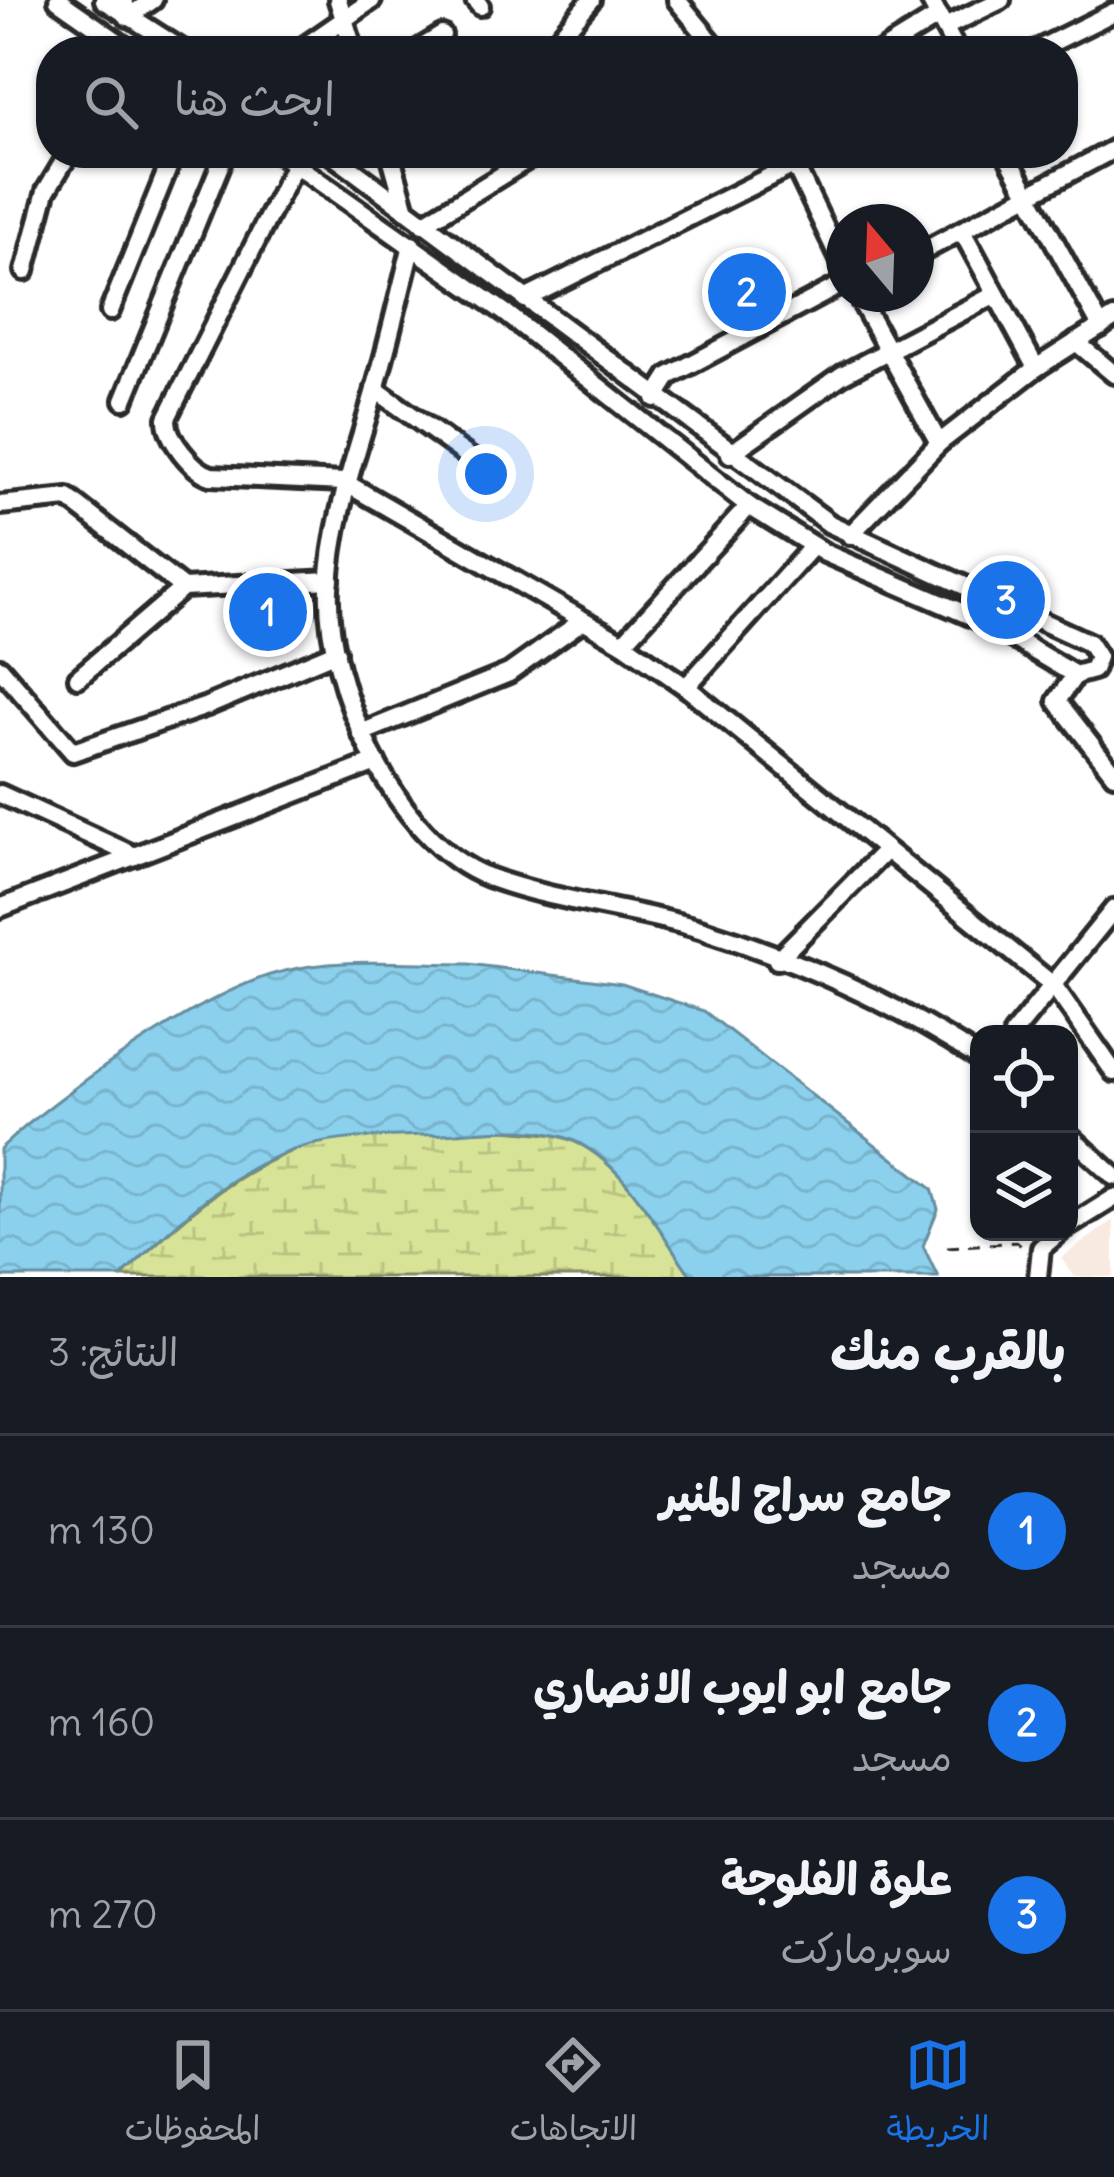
<!DOCTYPE html>
<html lang="ar">
<head>
<meta charset="utf-8">
<style>
  :root { --surface:#171b24; --page:#242831; --text:#f1f3f6; --muted:#9ea1a6; --line:#363941; --accent:#1a73e8 }
  body { margin:0; font-family:Delius,"Playpen Sans Arabic",sans-serif; background:var(--page); color:var(--text); direction:rtl }
  .controls { position:absolute; right:36px; bottom:36px; display:grid; overflow:hidden; border-radius:24px; box-shadow:0 3px 9px #0004 }
  .controls button { width:108px; height:108px; display:grid; place-items:center; padding:0; border:0; border-bottom:3px solid var(--line); background:var(--surface); color:var(--text); font:60px sans-serif }
  .compass { position:absolute; left:826px; top:204px; width:108px; height:108px; border-radius:50%; background:var(--surface); box-shadow:0 3px 9px #0004; rotate:341deg }
  .you { position:absolute; left:486px; top:474px; width:42px; height:42px; margin:-30px; border:9px solid #fff; border-radius:50%; background:#1a73e8; box-shadow:0 0 0 18px #1a73e833 }
  .badge { display:grid; place-items:center; width:78px; height:78px; border-radius:50%; background:var(--accent); color:#fff; font-size:39px; font-weight:700 }
  .pin { position:absolute; translate:-50% -50%; border:6px solid #fff; box-shadow:0 3px 12px #0006 }
  .list { margin:0; padding:0; list-style:none }
  h2 { display:flex; justify-content:space-between; align-items:center; height:156px; margin:0; padding:0 48px; font-size:51px }
  h2 small { font-size:39px; font-weight:400; color:var(--muted) }
  .list li { display:grid; grid-template-columns:78px 1fr auto; gap:36px; align-items:center; box-sizing:border-box; height:192px; padding:0 48px; border-top:3px solid var(--line) }
  .list b { display:block; font-size:45px; white-space:nowrap }
  .list p { margin:0; font-size:39px; white-space:nowrap; color:var(--muted) }
  .list em { font-size:39px; font-style:normal; color:var(--muted) }
  .icon { flex:none; width:66px; height:66px; fill:none; stroke:currentColor; stroke-width:2; stroke-linecap:round; stroke-linejoin:round }
  .map { position:relative; flex:none; width:1114px; height:1277px; overflow:hidden; direction:ltr }
  .search { position:absolute; background:var(--surface); box-shadow:0 3px 9px #0004; left:36px; right:36px; top:36px; height:132px; display:flex; align-items:center; gap:30px; box-sizing:border-box; padding:0 42px; border-radius:48px; color:var(--muted); font-size:45px }
  .sheet { height:732px; background:var(--surface) }
  nav { display:flex; justify-content:space-around; align-items:center; box-sizing:border-box; height:168px; border-top:3px solid var(--line); background:var(--surface); font-size:33px; color:var(--muted) }
  nav a { display:grid; justify-items:center; gap:6px }
  nav .on { color:var(--accent) }
  .map>svg:first-child { display:block }
  .built { fill:#f9eae1 }
  .wetland { fill:url(#wetland-marsh); stroke:#818760; stroke-width:3 }
  .water { fill:url(#water-waves); stroke:#658e9f; stroke-width:3 }
  .lines { fill:none; stroke-linecap:round; stroke-linejoin:round }
  .minor-casing { stroke:#2b2b2b; stroke-width:26 }
  .path { stroke:#2b2b2b; stroke-width:3; stroke-dasharray:12 9; stroke-linecap:butt }
  .minor { stroke:#fff; stroke-width:16 }
</style>
</head>
<body>
<div class="map">
<svg width="1114" height="1277" viewBox="0 0 1114 1277">
  <defs>
    <pattern id="wetland-marsh" width="20" height="14" patternUnits="userSpaceOnUse" patternTransform="scale(3)"><rect width="20" height="14" fill="#d7e396"/><path d="M1 5h8M5 5V1M11 12h8M15 12V8" fill="none" stroke="#b9c381"/></pattern>
    <pattern id="water-waves" width="16" height="10" patternUnits="userSpaceOnUse" patternTransform="scale(3)"><rect width="16" height="10" fill="#8bd0ed"/><path d="M0 5q4-4 8 0t8 0" fill="none" stroke="#78b3cb"/></pattern>
  </defs>
  <rect width="100%" height="100%" fill="#fff"/>
  <filter id="ink" filterUnits="userSpaceOnUse"><feTurbulence type="fractalNoise" baseFrequency=".00833" numOctaves="2"/><feDisplacementMap in="SourceGraphic" scale="24" xChannelSelector="R" yChannelSelector="G"/><feConvolveMatrix kernelMatrix="1 2 1 2 8 2 1 2 1" color-interpolation-filters="sRGB"/></filter>
  <g filter="url(#ink)">
    <path class="built" d="M1114 1220V1277H1075L1061 1258Z"/>
    <path class="wetland" d="M503 1130C525 1132 548 1132 568 1139 623 1158 660 1233 692 1277H121C175 1225 228 1174 300 1148 361 1127 440 1134 503 1130Z"/>
    <path class="water" d="M469 964 622 984 704 1011 932 1189 938 1209 923 1246 938 1277H692C659 1232 625 1162 572 1140 533 1124 484 1131 444 1134 399 1137 351 1135 307 1146 232 1165 174 1226 121 1277H0V1149C57 1095 202 993 277 973 337 956 407 964 469 964Z"/>
    <g class="lines">
      <defs>
        <g id="minor">
          <path d="M58 0 131 51"/>
          <path d="M104 0 184 51"/>
          <path d="M124 0 128 17 153 0"/>
          <path d="M338 0 354 51"/>
          <path d="M475 0 480 6"/>
          <path d="M677 0 719 51"/>
          <path d="M930 0 957 51"/>
          <path d="M945 27 1001 0"/>
          <path d="M561 35 591 0"/>
          <path d="M298 51 372 0"/>
          <path d="M416 51 442 35"/>
          <path d="M882 51 939 16"/>
          <path d="M1035 51 1114 12"/>
          <path d="M279 153 507 314 749 506 825 553 989 624 1075 675 1093 670 1098 657 1089 643 830 524 330 153"/>
          <path d="M390 153 406 210"/>
          <path d="M789 153 844 268"/>
          <path d="M1006 153 1101 327"/>
          <path d="M295 164 167 418C166 438 192 470 211 476L344 482 623 643 686 687 1054 986 1114 1072"/>
          <path d="M423 224 538 153"/>
          <path d="M962 231 1036 368"/>
          <path d="M412 245C400 292 389 340 376 386 357 454 332 517 329 589 325 683 395 842 488 877 556 902 630 908 700 929 796 959 895 1003 979 1058"/>
          <path d="M916 255 1114 149"/>
          <path d="M25 271 46 191 69 153"/>
          <path d="M857 294 939 443"/>
          <path d="M525 299 817 153"/>
          <path d="M110 311 174 153"/>
          <path d="M1076 342 1114 374"/>
          <path d="M375 389 497 477"/>
          <path d="M655 398 669 376 844 283"/>
          <path d="M124 400 225 153"/>
          <path d="M730 454 842 375 994 295"/>
          <path d="M0 505 68 498 183 588"/>
          <path d="M850 535 939 443 1036 368 1114 318"/>
          <path d="M623 643 749 506"/>
          <path d="M0 668 73 752 207 706 336 652"/>
          <path d="M1075 675 1057 701 1114 774"/>
          <path d="M78 678 183 588 330 580"/>
          <path d="M686 687 813 546"/>
          <path d="M361 733 509 673 582 621"/>
          <path d="M0 794 135 856"/>
          <path d="M0 908 376 762"/>
          <path d="M777 960 885 851"/>
          <path d="M1013 1034 1114 909"/>
          <path d="M1069 1135 1114 1176"/>
          <path d="M1069 1226 1114 1198"/>
          <path d="M1038 1277 1041 1248 1060 1232"/>
        </g>
      </defs>
      <use href="#minor" class="minor-casing"/>
      <path class="path" d="M947 1247 1017 1242 1027 1252"/>
      <use href="#minor" class="minor"/>
    </g>
  </g>
</svg>
<div class="controls">
<button><svg class="icon" aria-label="locate" viewBox="0 0 24 24"><circle cx="12" cy="12" r="6"/><path d="M12 2v4M12 18v4M2 12h4M18 12h4"/></svg></button>
<button><svg class="icon" aria-label="layers" viewBox="0 0 24 24"><path d="M12 4l9 5-9 5-9-5zM3 14l9 5 9-5"/></svg></button>
</div>
<svg class="compass" viewBox="-18 -18 36 36"><path d="M0-13l5 13h-10z" fill="#e53935"/><path d="M0 13l5-13h-10z" fill="#9ea1a6"/></svg>
<div class="you"></div>
<div class="pin badge" style="left:268px;top:612px">1</div>
<div class="pin badge" style="left:747px;top:292px">2</div>
<div class="pin badge" style="left:1006px;top:600px">3</div>
<div class="search"><svg class="icon" aria-label="search" viewBox="0 0 24 24"><circle cx="10" cy="10" r="6"/><path d="M15 15l6 6"/></svg>ابحث هنا</div>
</div>
<section class="sheet">
<h2>بالقرب منك<small>النتائج: 3</small></h2>
<ul class="list">
<li><span class="badge">1</span><div><b>جامع سراج المنير</b><p>مسجد</p></div><em>130 m</em></li>
<li><span class="badge">2</span><div><b>جامع ابو ايوب الانصاري</b><p>مسجد</p></div><em>160 m</em></li>
<li><span class="badge">3</span><div><b>علوة الفلوجة</b><p>سوبرماركت</p></div><em>270 m</em></li>
</ul>
</section>
<nav>
<a class="on"><svg class="icon" aria-label="map" viewBox="0 0 24 24"><path d="M3 6l6-2 6 2 6-2v14l-6 2-6-2-6 2zM9 4v14M15 6v14"/></svg>الخريطة</a>
<a><svg class="icon" aria-label="directions" viewBox="0 0 24 24"><path d="M12 3l9 9-9 9-9-9zM9 14v-3h6M13 9l2 2-2 2"/></svg>الاتجاهات</a>
<a><svg class="icon" aria-label="saved" viewBox="0 0 24 24"><path d="M7 4h10v16l-5-4-5 4z"/></svg>المحفوظات</a>
</nav>
</body>
</html>
